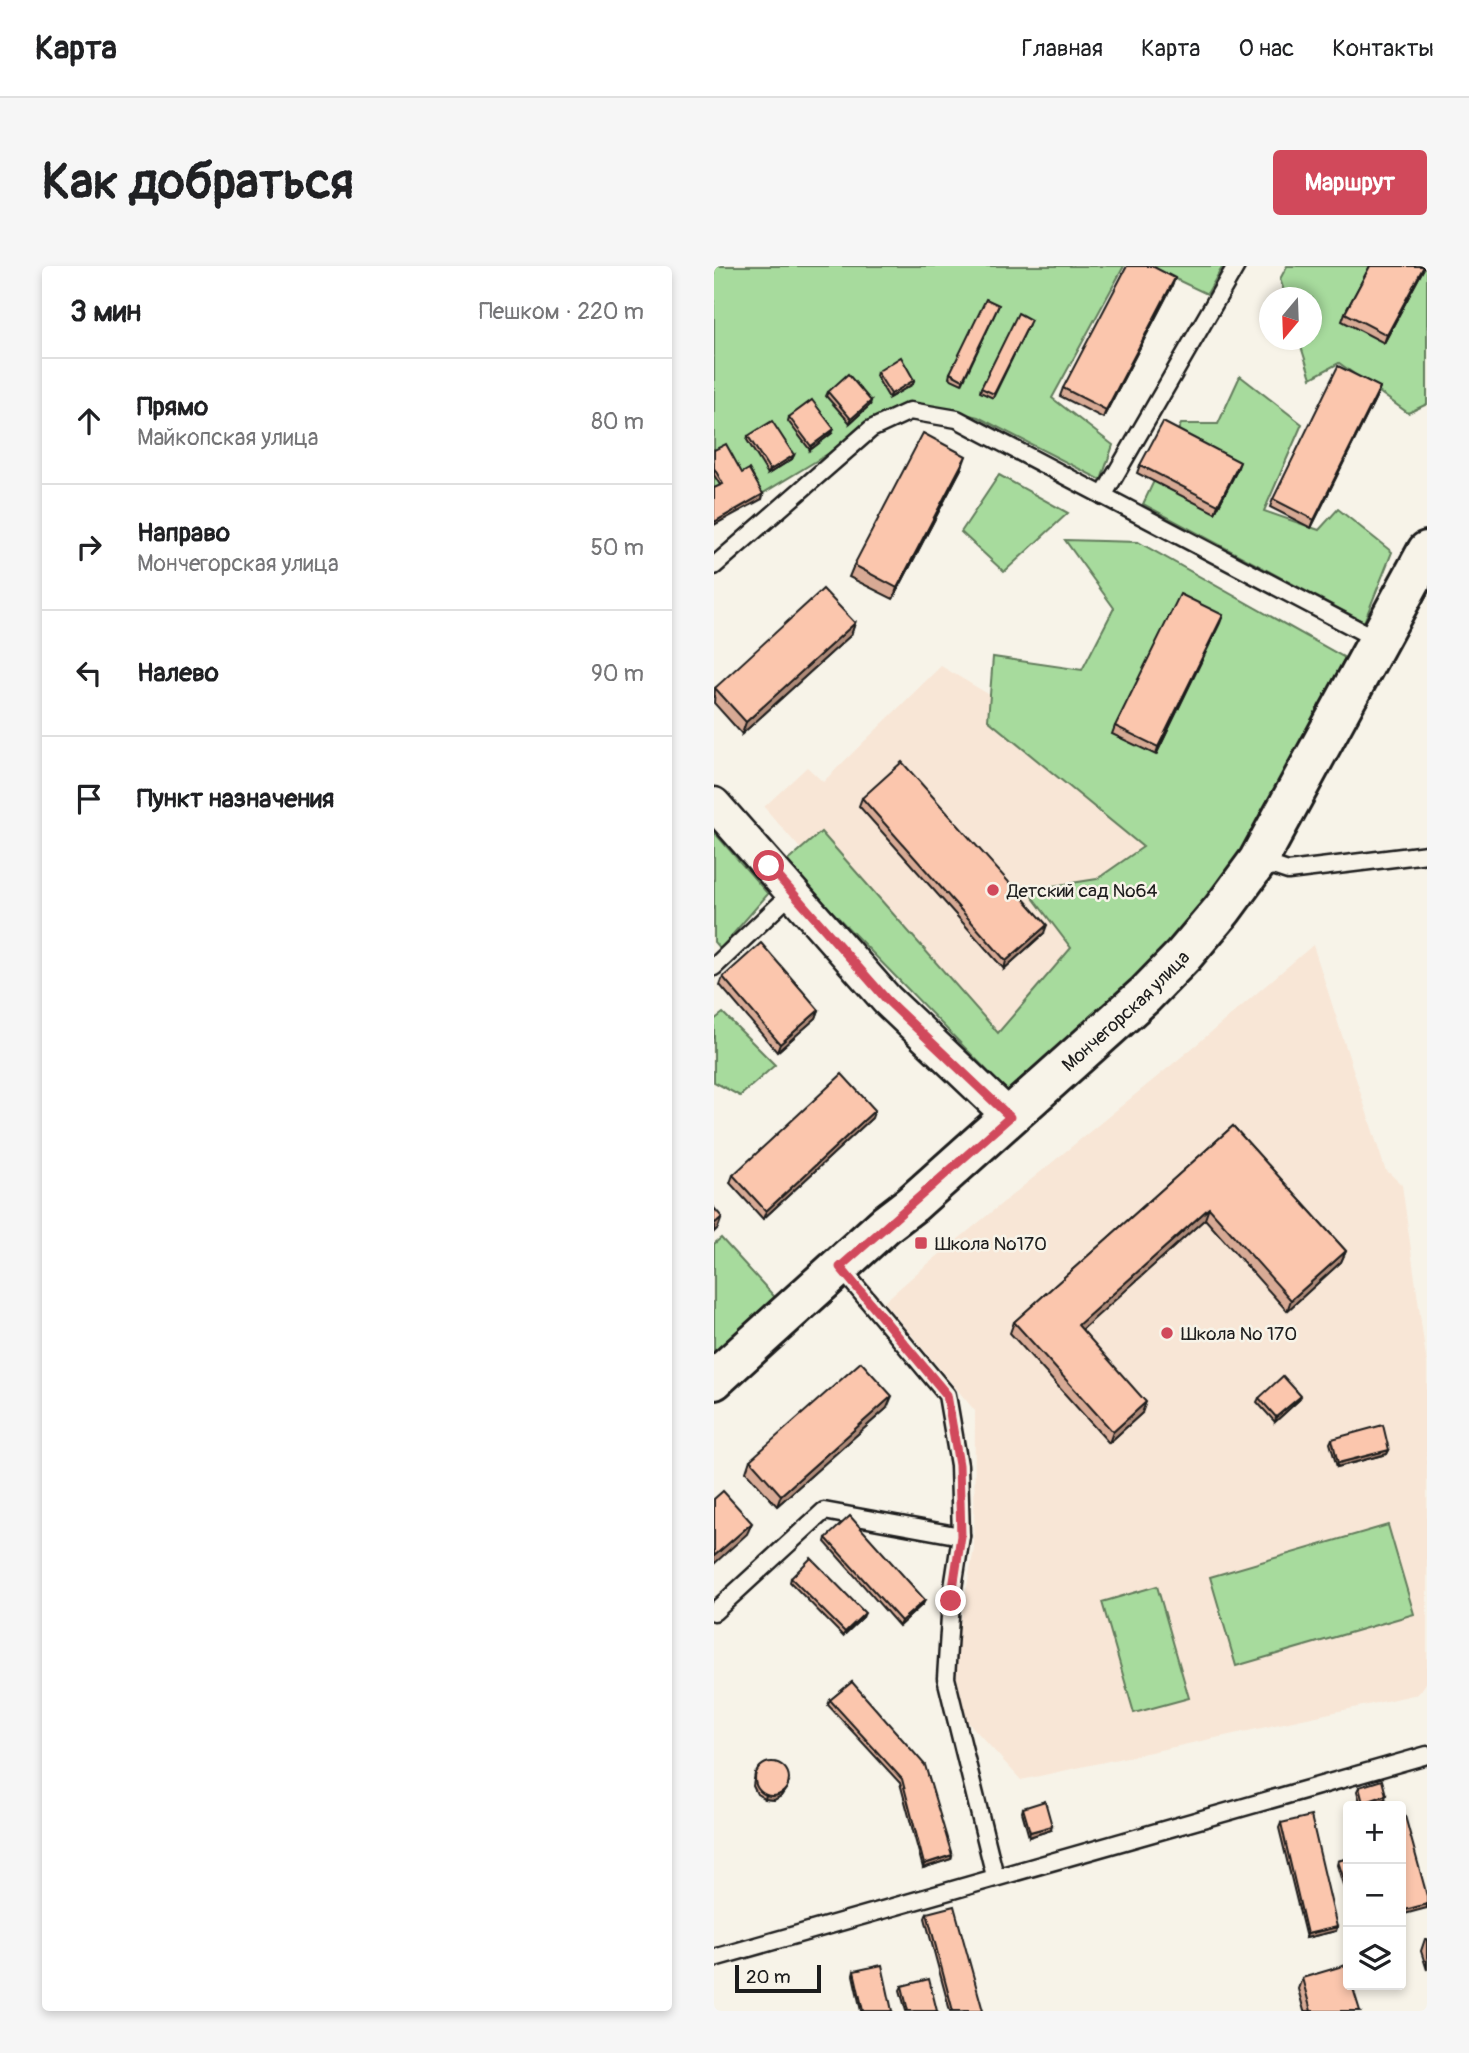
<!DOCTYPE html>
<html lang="ru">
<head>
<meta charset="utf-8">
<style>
  :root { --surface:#fff; --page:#f6f6f6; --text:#202124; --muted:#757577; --line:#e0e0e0; --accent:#d1495b }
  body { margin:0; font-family:Pangolin,sans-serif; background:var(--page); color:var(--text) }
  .controls { position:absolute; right:21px; bottom:21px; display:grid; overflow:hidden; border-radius:7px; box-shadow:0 4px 10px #0003 }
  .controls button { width:63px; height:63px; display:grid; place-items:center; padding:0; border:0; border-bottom:2px solid var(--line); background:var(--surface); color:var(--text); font:35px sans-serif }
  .compass { position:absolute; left:545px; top:21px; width:63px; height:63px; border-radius:50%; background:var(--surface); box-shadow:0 4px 10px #0003; rotate:199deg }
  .scale { position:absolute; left:21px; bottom:18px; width:86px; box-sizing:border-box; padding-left:7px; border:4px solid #1c1c1c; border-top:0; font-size:19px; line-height:24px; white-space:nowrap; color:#1c1c1c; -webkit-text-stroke:5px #f7f3e8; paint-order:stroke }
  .stop { position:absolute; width:21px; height:21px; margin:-16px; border:5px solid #d1495b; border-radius:50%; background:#fff }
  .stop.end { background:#d1495b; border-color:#fff; box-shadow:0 2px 7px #0008 }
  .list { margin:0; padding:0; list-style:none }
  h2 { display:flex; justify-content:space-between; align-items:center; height:91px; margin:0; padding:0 28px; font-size:30px }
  h2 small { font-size:23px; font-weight:400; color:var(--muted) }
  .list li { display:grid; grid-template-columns:46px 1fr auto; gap:21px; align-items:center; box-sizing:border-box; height:126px; padding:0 28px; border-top:2px solid var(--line) }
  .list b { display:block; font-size:26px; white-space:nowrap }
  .list p { margin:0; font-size:23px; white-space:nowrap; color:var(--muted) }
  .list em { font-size:23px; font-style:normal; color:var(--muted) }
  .icon { flex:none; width:38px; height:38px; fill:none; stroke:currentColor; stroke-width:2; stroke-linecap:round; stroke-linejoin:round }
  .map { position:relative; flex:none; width:713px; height:1745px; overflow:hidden; border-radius:7px }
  header { display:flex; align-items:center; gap:42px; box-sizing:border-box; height:98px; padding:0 35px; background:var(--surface); border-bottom:2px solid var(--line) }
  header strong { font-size:33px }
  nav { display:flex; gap:38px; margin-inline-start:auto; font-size:24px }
  .intro { display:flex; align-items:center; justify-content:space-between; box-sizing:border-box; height:168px; padding:0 42px }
  h1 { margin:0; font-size:49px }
  .button { padding:18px 32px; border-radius:7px; background:var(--accent); color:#fff; font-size:24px; font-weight:700 }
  main { display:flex; gap:42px; padding:0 42px }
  aside { flex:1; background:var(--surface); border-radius:7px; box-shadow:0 4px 10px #0003 }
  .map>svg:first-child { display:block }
  .built { fill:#f8e6d6 }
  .green { fill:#a7db9d; stroke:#627c5c; stroke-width:2 }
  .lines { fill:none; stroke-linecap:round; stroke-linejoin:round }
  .service-casing { stroke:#1c1c1c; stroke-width:21 }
  .minor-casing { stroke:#1c1c1c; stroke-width:37 }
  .tertiary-casing { stroke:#1c1c1c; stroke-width:44 }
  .service { stroke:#f7f3e8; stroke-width:16 }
  .minor { stroke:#f7f3e8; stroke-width:32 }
  .tertiary { stroke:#f7f3e8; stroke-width:38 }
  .wall { fill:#d8aa95; stroke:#1c1c1c; stroke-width:2 }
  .shaded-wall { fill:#b08b79; stroke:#1c1c1c; stroke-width:2 }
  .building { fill:#fbc6ad; stroke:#1c1c1c; stroke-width:2 }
  .route { stroke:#d1495b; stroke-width:9 }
  .poi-dot { fill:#d1495b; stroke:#f7f3e8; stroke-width:2.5 }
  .labels { text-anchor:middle; stroke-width:5; stroke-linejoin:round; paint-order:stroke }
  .poi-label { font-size:19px; fill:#1c1c1c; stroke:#f7f3e8; text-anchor:start }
  .street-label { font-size:19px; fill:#1c1c1c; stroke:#f7f3e8 }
</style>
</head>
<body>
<header>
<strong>Карта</strong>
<nav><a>Главная</a><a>Карта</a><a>О нас</a><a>Контакты</a></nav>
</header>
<div class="intro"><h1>Как добраться</h1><a class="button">Маршрут</a></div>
<main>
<aside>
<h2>3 мин<small>Пешком · 220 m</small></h2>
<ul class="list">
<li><svg class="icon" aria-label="ahead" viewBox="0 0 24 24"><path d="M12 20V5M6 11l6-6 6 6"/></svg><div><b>Прямо</b><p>Майкопская улица</p></div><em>80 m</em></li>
<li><svg class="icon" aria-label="right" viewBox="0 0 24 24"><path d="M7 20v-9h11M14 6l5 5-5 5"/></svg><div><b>Направо</b><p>Мончегорская улица</p></div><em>50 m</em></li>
<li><svg class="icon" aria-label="left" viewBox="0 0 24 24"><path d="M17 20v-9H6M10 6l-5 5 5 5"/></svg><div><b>Налево</b></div><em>90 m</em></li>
<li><svg class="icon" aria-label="arrive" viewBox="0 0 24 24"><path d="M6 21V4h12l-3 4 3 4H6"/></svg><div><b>Пункт назначения</b></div></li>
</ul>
</aside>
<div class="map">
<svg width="713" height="1745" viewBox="0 0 713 1745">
  <rect width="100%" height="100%" fill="#f7f3e8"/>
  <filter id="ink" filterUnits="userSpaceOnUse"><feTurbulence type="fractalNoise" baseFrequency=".0143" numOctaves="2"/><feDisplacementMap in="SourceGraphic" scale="14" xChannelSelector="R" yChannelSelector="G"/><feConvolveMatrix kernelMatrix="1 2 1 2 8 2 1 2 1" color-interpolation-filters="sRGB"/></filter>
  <g filter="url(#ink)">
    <g class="built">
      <path d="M227 400 486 554 272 796 50 541 93 501 109 516Z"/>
      <path d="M599 679 671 903 688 919 713 1099V1414L704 1428 307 1514 253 1455 239 1395 260 1283 261 1145 170 1036 204 1006 482 779Z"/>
    </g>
    <g class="green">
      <path d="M0 0H410L338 132 399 179 387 214 264 151 203 137 112 189 0 257Z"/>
      <path d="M434 0H509L493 28Z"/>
      <path d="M573 0H713V138L694 147 625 97 597 112 585 74H598V32L572 31 566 13Z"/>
      <path d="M526 110 588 158 550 245 605 264 624 243 678 286 650 356 429 238 467 158H504Z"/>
      <path d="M285 209 354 247 290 306 247 266Z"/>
      <path d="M351 274 424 276 631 392 536 580 424 720 294 826 71 597 107 566 284 767 357 682 313 624 383 613 429 581 274 454 279 391 368 404 400 342Z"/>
      <path d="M0 566 54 628 6 683 0 676Z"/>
      <path d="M9 747 61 799 26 830 0 816V754Z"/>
      <path d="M7 972 68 1039 0 1098V978Z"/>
      <path d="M674 1259 700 1348 522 1400 496 1311Z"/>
      <path d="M443 1320 475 1432 420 1447 388 1336Z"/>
    </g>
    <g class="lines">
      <defs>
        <g id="service">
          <path d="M389 230 522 0"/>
          <path d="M0 300 157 163 196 145 243 153 664 374"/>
          <path d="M544 595 574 605 713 588"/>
          <path d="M0 701 78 627"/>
          <path d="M126 1001 233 1129 245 1199 247 1270 237 1335 232 1412 281 1610"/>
          <path d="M0 1346 110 1245 247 1270"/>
          <path d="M0 1692 713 1489"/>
        </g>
        <path id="minor" d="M0 538 173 734 296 851"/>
        <g id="tertiary">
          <path id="s1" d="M0 1114 172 958 198 938 431 729 469 690 508 644 544 595 713 285"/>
        </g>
      </defs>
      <use href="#service" class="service-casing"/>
      <use href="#minor" class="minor-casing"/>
      <use href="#tertiary" class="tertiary-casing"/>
      <use href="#service" class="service"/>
      <use href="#minor" class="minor"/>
      <use href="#tertiary" class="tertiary"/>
    </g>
    <g class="wall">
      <path d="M656 0H711L670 77 628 55 631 47Z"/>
      <path d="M461 12 458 20 389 152 346 130 349 122Z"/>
      <path d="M285 39 248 118 235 112 236 107Z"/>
      <path d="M315 58 279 132 266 126 267 122Z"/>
      <path d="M163 106 200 114 199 118 175 132 162 110Z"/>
      <path d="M666 121 663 129 597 262 556 241 559 233Z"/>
      <path d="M114 126 156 139 136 157 112 130Z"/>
      <path d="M75 151 118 167 96 184 74 155Z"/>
      <path d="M34 170 80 189 78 193 54 208 33 174Z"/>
      <path d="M0 184 28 207 49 228 48 233 6 219 0 209Z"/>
      <path d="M426 199 523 204 501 247 423 207Z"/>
      <path d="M248 201 179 333 135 311 140 299Z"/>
      <path d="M509 349 442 489 398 468 401 460Z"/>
      <path d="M141 357 137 369 28 468 0 437 1 422Z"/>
      <path d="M148 532 330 667 290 703 145 540Z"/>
      <path d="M9 711 105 744 102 752 63 786 6 719Z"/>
      <path d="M158 852 49 953 16 917 19 909Z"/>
      <path d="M519 860 632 985 627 996 573 1045 491 953 368 1063 428 1147 395 1177 296 1067 300 1056Z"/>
      <path d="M545 1132 585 1134 561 1156 543 1136Z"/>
      <path d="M173 1142 63 1240 32 1206 36 1194Z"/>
      <path d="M618 1173 675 1184 673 1188 623 1201 616 1177Z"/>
      <path d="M112 1272 211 1334 209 1338 185 1360 111 1276Z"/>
      <path d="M77 1312 149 1351 129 1370 76 1316Z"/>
      <path d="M138 1416 238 1589 237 1593 209 1602 186 1517 114 1439 116 1434Z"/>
      <path d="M41 1507 74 1518 72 1523 67 1530 60 1534 51 1533 43 1528 39 1520Z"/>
      <path d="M645 1521 671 1533 647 1540 643 1525Z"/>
      <path d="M309 1542 337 1564 315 1571 308 1546Z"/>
      <path d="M567 1557 623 1661 622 1665 592 1672 565 1562Z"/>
      <path d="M634 1592V1635L623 1599 624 1595Z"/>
      <path d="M213 1647 269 1745H236L211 1652Z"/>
      <path d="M711 1673H713V1704L707 1685Z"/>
      <path d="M140 1705 178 1745H147L139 1709Z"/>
      <path d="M588 1712 646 1745H590L584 1723Z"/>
      <path d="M188 1720 223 1745H192L186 1724Z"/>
    </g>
    <g class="shaded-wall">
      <path d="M710 0H711L670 77 673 69Z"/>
      <path d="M461 12 458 20 389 152 392 144Z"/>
      <path d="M200 114 199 118 175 132 177 128Z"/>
      <path d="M666 121 663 129 597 262 600 254Z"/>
      <path d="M157 135 156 139 136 157 137 153Z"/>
      <path d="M120 163 118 167 96 184 97 180Z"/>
      <path d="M80 189 78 193 54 208 56 204Z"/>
      <path d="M252 190 248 201 179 333 183 322Z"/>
      <path d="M526 196 523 204 501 247 504 239Z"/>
      <path d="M49 228 48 233 0 259V256Z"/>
      <path d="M509 349 506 357 442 489 444 481Z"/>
      <path d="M141 357 137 369 28 468 32 456Z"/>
      <path d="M333 659 330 667 290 703 292 695Z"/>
      <path d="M105 744 102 752 63 786 66 778Z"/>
      <path d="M161 844 158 852 49 953 52 945Z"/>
      <path d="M495 942 491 953 360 1071 364 1059Z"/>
      <path d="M8 951 4 962 0 966V958Z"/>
      <path d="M632 985 627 996 573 1045 577 1034Z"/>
      <path d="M178 1130 173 1142 63 1240 67 1229Z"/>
      <path d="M587 1130 585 1134 561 1156 562 1151Z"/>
      <path d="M432 1136 428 1147 395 1177 399 1166Z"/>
      <path d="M675 1184 673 1188 623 1201 624 1197Z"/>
      <path d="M38 1257 33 1268 0 1298V1290Z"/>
      <path d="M211 1334 209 1338 185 1360 187 1355Z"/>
      <path d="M151 1347 149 1351 129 1370 131 1366Z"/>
      <path d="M74 1518 67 1530 60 1534 51 1533 52 1529Z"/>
      <path d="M672 1529 671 1533 648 1540 649 1537Z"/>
      <path d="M338 1560 337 1564 315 1571 316 1566Z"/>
      <path d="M238 1589 237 1593 209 1602 210 1598Z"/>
      <path d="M713 1638V1642L687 1649V1645Z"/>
      <path d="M623 1661 622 1665 592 1672 593 1668Z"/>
    </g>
    <g class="building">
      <path d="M413 0H438L461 12 392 144 349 122Z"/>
      <path d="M656 0H710L673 69 631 47Z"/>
      <path d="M272 33 285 39 249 114 236 107Z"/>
      <path d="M304 47 317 54 280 128 267 122Z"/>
      <path d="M187 91 200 114 177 128 163 106Z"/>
      <path d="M624 100 666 121 600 254 559 233Z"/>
      <path d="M134 108 157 135 137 153 114 126Z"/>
      <path d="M98 134 120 163 97 180 75 151Z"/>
      <path d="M58 155 80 189 56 204 34 170Z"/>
      <path d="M449 156 526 196 504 239 426 199Z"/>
      <path d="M209 167 252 190 183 322 140 299Z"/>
      <path d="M12 178 28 207 35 203 49 228 0 256V222L9 218 0 202V184Z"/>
      <path d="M109 323 141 357 32 456 1 422Z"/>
      <path d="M466 328 509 349 444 481 401 460Z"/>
      <path d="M188 496 333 659 292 695 148 532Z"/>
      <path d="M47 677 105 744 66 778 9 711Z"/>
      <path d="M128 808 161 844 52 945 19 909Z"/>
      <path d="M519 860 632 985 577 1034 495 942 364 1059 432 1136 399 1166 300 1056Z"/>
      <path d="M0 942 8 951 0 958Z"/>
      <path d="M147 1096 178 1130 67 1229 36 1194Z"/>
      <path d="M569 1110 587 1130 562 1151 545 1132Z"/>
      <path d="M669 1159 675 1184 624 1197 618 1173Z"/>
      <path d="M9 1225 38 1257 0 1290V1233Z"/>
      <path d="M136 1250 211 1334 187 1355 112 1272Z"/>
      <path d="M97 1292 151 1347 131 1366 77 1312Z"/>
      <path d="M138 1416 211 1499 238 1589 210 1598 188 1513 116 1434Z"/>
      <circle cx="58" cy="1513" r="17"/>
      <path d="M668 1514 672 1529 649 1537 645 1521Z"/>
      <path d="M331 1535 338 1560 316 1566 309 1542Z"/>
      <path d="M597 1550 623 1661 593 1668 567 1557Z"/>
      <path d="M691 1550 713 1630V1638L687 1645V1551Z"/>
      <path d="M634 1592V1626L624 1595Z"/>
      <path d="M240 1640 269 1745H239L213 1647Z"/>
      <path d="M168 1699 178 1745H149L140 1705Z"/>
      <path d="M632 1699 634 1706V1719H638L646 1745H597L588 1712Z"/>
      <path d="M215 1713 223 1745H194L188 1720Z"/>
    </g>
  </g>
  <g class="lines" filter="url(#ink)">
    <path class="route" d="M55 600 173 734 296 851 126 1001 233 1129 245 1199 247 1270 237 1335"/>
  </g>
  <g class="poi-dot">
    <circle cx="279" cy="624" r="7"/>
    <rect x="200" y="970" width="14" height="14" rx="3.5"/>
    <circle cx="453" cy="1067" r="7"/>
  </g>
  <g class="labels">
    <g class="poi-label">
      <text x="293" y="631">Детский сад №64</text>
      <text x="221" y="984">Школа №170</text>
      <text x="467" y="1074">Школа № 170</text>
    </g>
    <g class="street-label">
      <text dy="7" stroke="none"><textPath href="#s1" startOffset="553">Мончегорская улица</textPath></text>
    </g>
  </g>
</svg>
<div class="controls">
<button>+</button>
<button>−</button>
<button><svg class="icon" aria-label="layers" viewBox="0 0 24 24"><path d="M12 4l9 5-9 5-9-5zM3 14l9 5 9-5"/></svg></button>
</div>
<svg class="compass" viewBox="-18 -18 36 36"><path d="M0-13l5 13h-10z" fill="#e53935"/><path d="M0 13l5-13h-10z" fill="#757577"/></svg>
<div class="scale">20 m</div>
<div class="stop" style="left:55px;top:600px"></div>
<div class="stop end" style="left:237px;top:1335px"></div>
</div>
</main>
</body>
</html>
